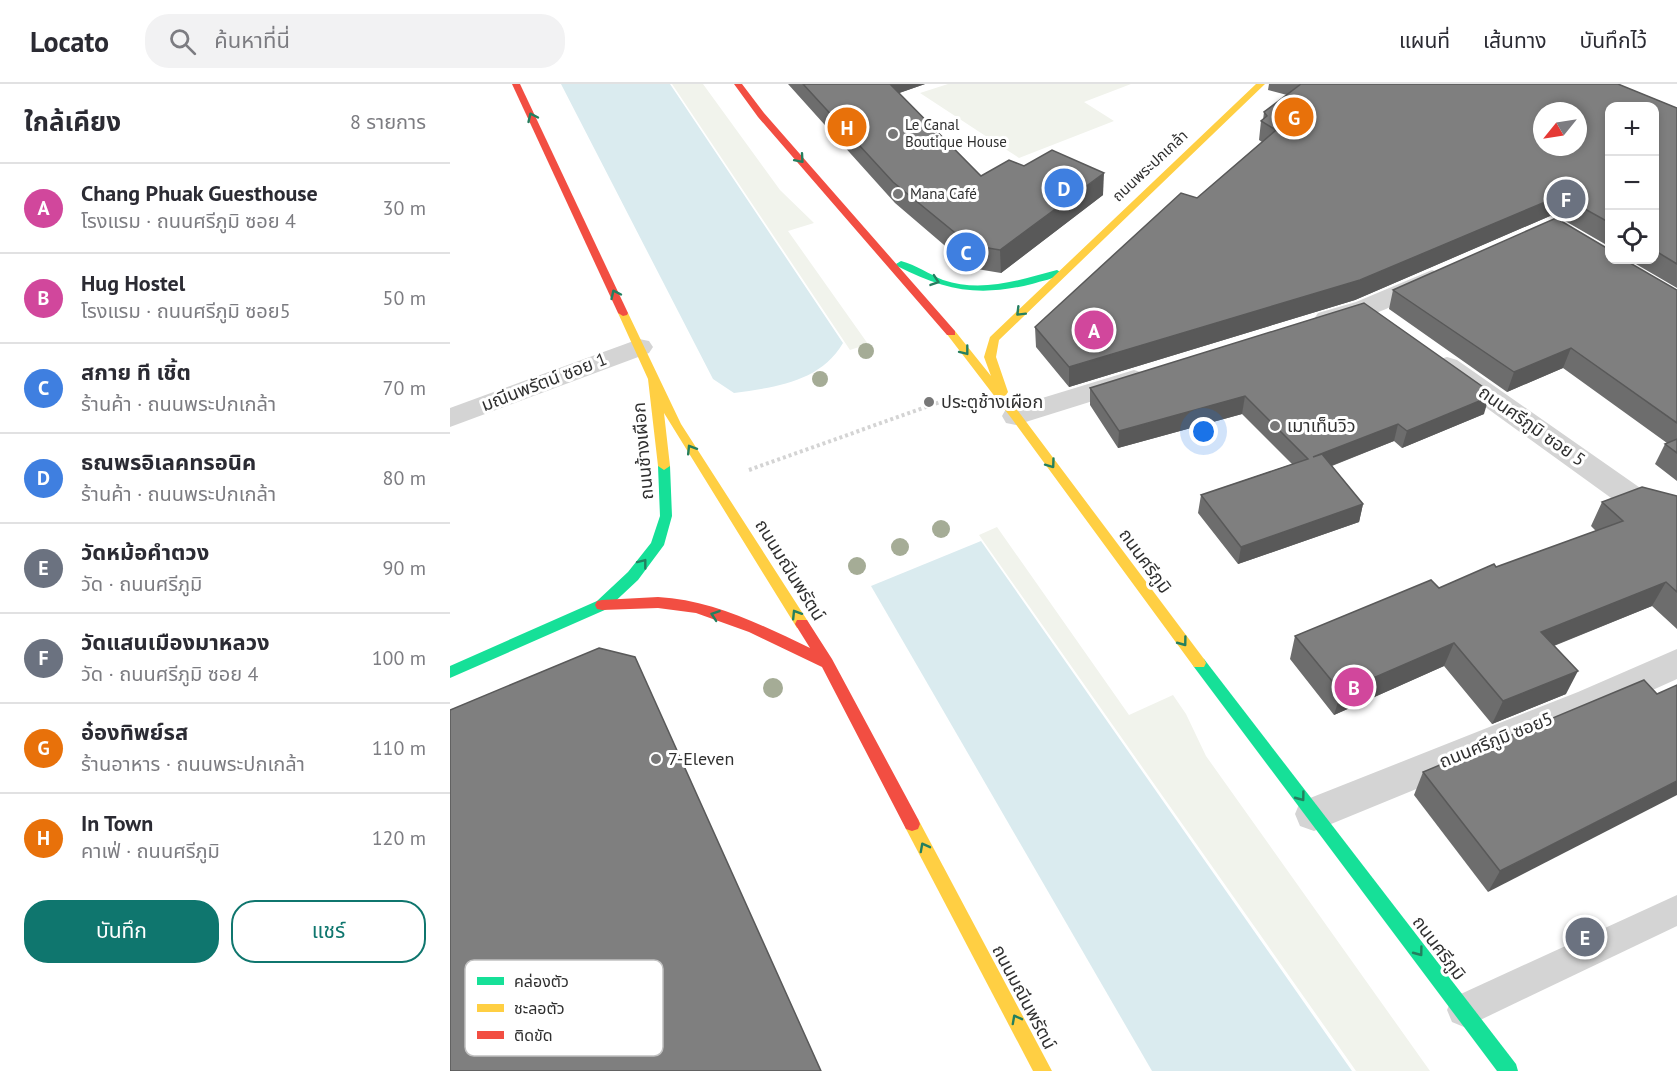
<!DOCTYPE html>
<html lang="th">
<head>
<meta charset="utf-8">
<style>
  :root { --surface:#fff; --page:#f2f2f3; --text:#2b2b33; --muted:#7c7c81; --line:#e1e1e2; --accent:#0f766e }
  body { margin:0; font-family:"PT Sans","Noto Sans Thai",sans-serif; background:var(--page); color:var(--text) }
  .controls { position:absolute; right:18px; top:18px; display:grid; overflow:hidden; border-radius:12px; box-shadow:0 3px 9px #0003 }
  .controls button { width:54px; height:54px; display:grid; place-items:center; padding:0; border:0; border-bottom:2px solid var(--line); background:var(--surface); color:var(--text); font:30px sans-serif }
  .compass { position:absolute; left:1083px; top:18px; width:54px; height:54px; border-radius:50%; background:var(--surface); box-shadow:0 3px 9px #0003; rotate:240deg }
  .you { position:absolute; left:754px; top:348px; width:21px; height:21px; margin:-15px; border:4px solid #fff; border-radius:50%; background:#1a73e8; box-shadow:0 0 0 9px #1a73e833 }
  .badge { display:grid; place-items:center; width:39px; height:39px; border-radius:50%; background:var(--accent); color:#fff; font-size:20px; font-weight:700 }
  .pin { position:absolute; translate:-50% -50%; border:3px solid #fff; box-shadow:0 2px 6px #0006 }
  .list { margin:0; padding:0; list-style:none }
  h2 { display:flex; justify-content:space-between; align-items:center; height:78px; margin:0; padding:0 24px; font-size:26px }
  h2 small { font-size:20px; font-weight:400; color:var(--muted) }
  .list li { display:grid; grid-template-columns:39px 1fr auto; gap:18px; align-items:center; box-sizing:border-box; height:90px; padding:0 24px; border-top:2px solid var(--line) }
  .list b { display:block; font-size:22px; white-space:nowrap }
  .list p { margin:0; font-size:20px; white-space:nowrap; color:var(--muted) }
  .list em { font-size:20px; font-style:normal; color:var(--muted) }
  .actions { display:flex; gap:12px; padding:18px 24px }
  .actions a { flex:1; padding:14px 0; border:2px solid var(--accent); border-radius:24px; text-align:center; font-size:21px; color:var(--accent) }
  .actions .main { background:var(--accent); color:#fff }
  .icon { flex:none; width:33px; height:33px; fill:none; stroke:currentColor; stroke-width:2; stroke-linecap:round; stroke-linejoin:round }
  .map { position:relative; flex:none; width:1227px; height:987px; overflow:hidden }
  header { display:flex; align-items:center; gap:36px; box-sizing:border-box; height:84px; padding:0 30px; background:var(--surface); border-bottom:2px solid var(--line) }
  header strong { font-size:28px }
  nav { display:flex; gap:33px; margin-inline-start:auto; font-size:21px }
  .search { width:420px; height:54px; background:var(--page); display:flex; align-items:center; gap:15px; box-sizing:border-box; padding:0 21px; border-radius:24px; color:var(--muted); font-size:22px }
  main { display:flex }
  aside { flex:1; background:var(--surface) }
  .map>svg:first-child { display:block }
  .green { fill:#f1f3ec }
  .water { fill:#daebef }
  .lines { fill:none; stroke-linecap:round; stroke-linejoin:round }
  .path { stroke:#d4d4d4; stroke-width:4; stroke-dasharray:3 3; stroke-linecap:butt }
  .lane { fill:#d4d4d4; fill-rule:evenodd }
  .street { fill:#d4d4d4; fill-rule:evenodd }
  .fast { fill:#16e098; fill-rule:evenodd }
  .slow { fill:#ffcf43; fill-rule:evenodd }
  .jam { fill:#f24e42; fill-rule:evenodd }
  .tree { fill:#a5ac96 }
  .wall { fill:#6d6d6d }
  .shaded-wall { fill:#595959 }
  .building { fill:#7f7f7f; stroke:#595959; stroke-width:1.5; fill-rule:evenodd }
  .oneway { stroke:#247f5f }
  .poi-dot { fill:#787878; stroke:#fff; stroke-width:2 }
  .labels { text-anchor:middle; stroke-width:6; stroke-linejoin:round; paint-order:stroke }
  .far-poi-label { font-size:15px; fill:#303030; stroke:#fff; text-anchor:start }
  .far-street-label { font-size:15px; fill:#303030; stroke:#fff }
  .street-label { font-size:18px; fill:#303030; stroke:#fff }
  .poi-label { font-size:18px; fill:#303030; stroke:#fff; text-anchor:start }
  .key { fill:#fff; stroke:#c1c1c1; stroke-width:1.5 }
  .key-label { font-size:16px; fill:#303030 }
</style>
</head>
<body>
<header>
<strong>Locato</strong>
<div class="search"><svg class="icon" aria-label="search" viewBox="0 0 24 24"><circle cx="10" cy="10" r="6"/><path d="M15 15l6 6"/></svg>ค้นหาที่นี่</div>
<nav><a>แผนที่</a><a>เส้นทาง</a><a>บันทึกไว้</a></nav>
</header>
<main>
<aside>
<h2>ใกล้เคียง<small>8 รายการ</small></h2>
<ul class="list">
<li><span class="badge" style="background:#d1479c">A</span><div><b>Chang Phuak Guesthouse</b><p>โรงแรม · ถนนศรีภูมิ ซอย 4</p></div><em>30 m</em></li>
<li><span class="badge" style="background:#d1479c">B</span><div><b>Hug Hostel</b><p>โรงแรม · ถนนศรีภูมิ ซอย5</p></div><em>50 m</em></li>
<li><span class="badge" style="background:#3f7fe0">C</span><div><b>สกาย ที เชิ้ต</b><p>ร้านค้า · ถนนพระปกเกล้า</p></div><em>70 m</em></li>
<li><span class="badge" style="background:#3f7fe0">D</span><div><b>ธณพรอิเลคทรอนิค</b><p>ร้านค้า · ถนนพระปกเกล้า</p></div><em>80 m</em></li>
<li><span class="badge" style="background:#6b7280">E</span><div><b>วัดหม้อคำตวง</b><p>วัด · ถนนศรีภูมิ</p></div><em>90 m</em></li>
<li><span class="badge" style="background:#6b7280">F</span><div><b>วัดแสนเมืองมาหลวง</b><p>วัด · ถนนศรีภูมิ ซอย 4</p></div><em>100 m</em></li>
<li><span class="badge" style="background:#e8710a">G</span><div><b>อ๋องทิพย์รส</b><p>ร้านอาหาร · ถนนพระปกเกล้า</p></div><em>110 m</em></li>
<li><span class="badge" style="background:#e8710a">H</span><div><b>In Town</b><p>คาเฟ่ · ถนนศรีภูมิ</p></div><em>120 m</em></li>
</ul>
<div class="actions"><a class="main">บันทึก</a><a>แชร์</a></div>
</aside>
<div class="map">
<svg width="1227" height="987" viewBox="0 0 1227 987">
  <rect width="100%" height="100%" fill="#fff"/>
  <g class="green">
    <path d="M222 0H253L330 106 364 139 338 147 418 260 400 266Z"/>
    <path d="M498 0H681L634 18 664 37 569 74 470 9Z"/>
    <path d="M547 443 679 631 723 611 736 630 756 672 980 987H906L529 451Z"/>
  </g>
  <g class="water">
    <path d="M111 0H220L393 259C370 298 326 303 284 309L263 295Z"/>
    <path d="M531 457 902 987H702L421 502Z"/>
  </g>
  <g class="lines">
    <path class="path" d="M299 386 504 313"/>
    <path class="lane" d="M1227 811V842L1026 938 1014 943 1002 938 997 926 1002 914Z"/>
    <g class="street">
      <path d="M982 186 991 189 995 194 991 199C963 212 897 248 868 241L864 235 868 229 906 218Z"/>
      <path d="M189 255 199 257 203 263 199 269 0 343V324Z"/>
      <path d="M997 273 1007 276 1196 408 1227 416V438L1175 424 987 288 983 282 987 276Z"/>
      <path d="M684 286 694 289 698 295 694 301 566 341 556 339 552 332 556 325Z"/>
      <path d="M1227 565V595L1154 628 864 747 850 742 845 730 850 718 1128 608Z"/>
    </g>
    <g class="fast">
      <path d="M451 177C466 181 479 190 493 196 532 209 569 196 607 186L612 189C605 195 591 197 582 200 529 213 496 207 447 182L446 180Z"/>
      <path d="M214 378 220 382 222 432 214 461 188 496 157 525 0 594V582L147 517 178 488 201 459 210 432 208 382Z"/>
      <path d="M749 573 754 575 1066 980 1068 987H1047L744 583 742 579 744 575Z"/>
    </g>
    <g class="slow">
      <path d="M806 0H815L549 256 546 273 558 308 556 311 754 575 756 579 754 583H744L562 335 496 249 501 246 505 247 541 292 534 273 540 253Z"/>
      <path d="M173 226 178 229 231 340 357 536 359 540 357 544H347L214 329 220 382 214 386 208 382 198 295 168 229Z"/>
      <path d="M462 733 468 735 602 987H583L456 745 454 740 456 735Z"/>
    </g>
    <g class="jam">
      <path d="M62 0H70L178 229 177 231 173 232 168 229Z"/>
      <path d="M284 0H292L314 29 505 247V251H497L308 33Z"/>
      <path d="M208 513C262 516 312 541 360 564L345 540 347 536H357L382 575 468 735 470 740 468 745 462 747 456 745 372 583 299 548 246 529 208 524 152 526 147 525 145 521 147 517 152 516Z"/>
    </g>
  </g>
  <g class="tree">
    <circle cx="416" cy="267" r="8"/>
    <circle cx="370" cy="295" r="8"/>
    <circle cx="491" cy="445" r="9"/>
    <circle cx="450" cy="463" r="9"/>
    <circle cx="407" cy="482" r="9"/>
    <circle cx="323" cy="604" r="10"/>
  </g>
  <g class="wall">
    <path d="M338 0H475L449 9 531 92 574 82 653 111 551 189 521 184 445 119Z"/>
    <path d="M819 0H1168L1227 24V204L1179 176H1204V22H1160V163L1110 134 1100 132 905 216 619 303 586 263 585 243 747 114 812 58 809 56 811 37 813 36 814 28 837 11 818 6Z"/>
    <path d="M943 206H1227V397L1205 380 1215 360 1217 359 1113 284 1057 308 939 225Z"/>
    <path d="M640 304 1032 307 1034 330 952 364 944 357 882 382 913 420 909 438 788 480 748 429 751 411 842 380 792 330 668 364 640 321Z"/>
    <path d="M1227 412V545L1202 522 1104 562 1116 610 1042 640 994 582 884 631 840 575 845 552 989 504 1146 447 1141 442 1152 418Z"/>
    <path d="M1207 610 1038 808 964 711 973 688Z"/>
  </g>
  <g class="shaded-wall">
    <path d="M434 0H475L435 14Z"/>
    <path d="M654 89 653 111 551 189 550 166Z"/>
    <path d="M1107 113 1100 132 905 216 619 303V283Z"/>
    <path d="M1121 264 1113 284 1057 308 1064 288Z"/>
    <path d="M1033 303 1029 317 1039 313 1034 330 952 364 957 347Z"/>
    <path d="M795 312 792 330 668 364 669 347Z"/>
    <path d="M948 340 944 357 860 390 863 373Z"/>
    <path d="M913 420 909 438 788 480 791 463Z"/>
    <path d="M1216 498 1202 522 1080 571 1091 548Z"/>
    <path d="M1004 559 994 582 884 631 891 608Z"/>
    <path d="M1128 587 1116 610 1042 640 1053 617Z"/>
    <path d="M1227 697V711L1038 808 1050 787Z"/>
  </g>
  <g class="building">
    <path d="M353 0H440L531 92 559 76 574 82 602 66 654 89 550 166 520 161 443 98Z"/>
    <path d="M851 0H1168L1227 24V180L1204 166V22H1160V139L1117 115 1107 113 910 196 619 283 585 243 731 109 747 114 826 46 811 37 817 32 814 28ZM1092 27H1128V63H1092Z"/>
    <path d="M1106 134 1160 166V176H1175L1227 206V339L1121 264 1064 288 943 206Z"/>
    <path d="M914 219 1033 303 1030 305 1039 313 957 347 948 340 863 373 872 370 913 420 791 463 751 411 858 375 795 312 669 347 640 304Z"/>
    <path d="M1227 355V369L1215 360Z"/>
    <path d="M1192 403 1227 412V508L1216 498 1091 548 1128 587 1053 617 1004 559 891 608 845 552 981 496 989 504 1044 480 1046 483 1173 437 1152 418Z"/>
    <path d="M149 564 185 573 371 987H0V626Z"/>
    <path d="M1194 596 1207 610 1227 601V697L1050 787 973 688Z"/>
  </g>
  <defs><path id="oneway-chevron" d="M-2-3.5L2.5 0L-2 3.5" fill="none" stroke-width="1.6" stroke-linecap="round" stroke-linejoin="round" transform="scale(1.5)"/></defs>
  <g class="oneway">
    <use href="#oneway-chevron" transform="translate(82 33) rotate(-115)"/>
    <use href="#oneway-chevron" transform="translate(350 75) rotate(49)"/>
    <use href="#oneway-chevron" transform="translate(485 197) rotate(19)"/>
    <use href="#oneway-chevron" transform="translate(165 210) rotate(-115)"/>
    <use href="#oneway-chevron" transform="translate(570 228) rotate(135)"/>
    <use href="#oneway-chevron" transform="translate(515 267) rotate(52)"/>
    <use href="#oneway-chevron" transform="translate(241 365) rotate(-122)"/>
    <use href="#oneway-chevron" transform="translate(601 380) rotate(54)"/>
    <use href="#oneway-chevron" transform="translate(193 479) rotate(-52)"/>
    <use href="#oneway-chevron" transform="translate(346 530) rotate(-122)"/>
    <use href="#oneway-chevron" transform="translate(265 531) rotate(-161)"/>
    <use href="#oneway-chevron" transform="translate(733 558) rotate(53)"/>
    <use href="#oneway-chevron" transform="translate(851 713) rotate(53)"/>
    <use href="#oneway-chevron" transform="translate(474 763) rotate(-118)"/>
    <use href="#oneway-chevron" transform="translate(969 868) rotate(53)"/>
    <use href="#oneway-chevron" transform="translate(566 935) rotate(-118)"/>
  </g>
  <g class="poi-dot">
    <circle cx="443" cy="50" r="6"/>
    <circle cx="448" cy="110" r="6"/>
    <circle cx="479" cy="318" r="6"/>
    <circle cx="825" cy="342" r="6"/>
    <circle cx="206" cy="675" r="6"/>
  </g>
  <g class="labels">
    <g class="far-poi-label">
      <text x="455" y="46">Le Canal<tspan x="455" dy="17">Boutique House</tspan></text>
      <text x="460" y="115">Mana Café</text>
    </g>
    <g class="far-street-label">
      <text transform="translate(700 82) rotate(-43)" y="5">ถนนพระปกเกล้า</text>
    </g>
    <g class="street-label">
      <text transform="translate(94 298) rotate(-21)" y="6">มณีนพรัตน์ ซอย 1</text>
      <text transform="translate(1082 342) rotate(35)" y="6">ถนนศรีภูมิ ซอย 5</text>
      <text transform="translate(193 367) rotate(-95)" y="6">ถนนช้างเผือก</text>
      <text transform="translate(695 477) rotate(54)" y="6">ถนนศรีภูมิ</text>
      <text transform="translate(340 486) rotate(58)" y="6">ถนนมณีนพรัตน์</text>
      <text transform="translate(1046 656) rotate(-22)" y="6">ถนนศรีภูมิ ซอย5</text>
      <text transform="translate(989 864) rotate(53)" y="6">ถนนศรีภูมิ</text>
      <text transform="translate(574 913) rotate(62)" y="6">ถนนมณีนพรัตน์</text>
    </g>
    <g class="poi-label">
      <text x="491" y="324">ประตูช้างเผือก</text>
      <text x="837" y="348">เมาเท็นวิว</text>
      <text x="218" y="681">7-Eleven</text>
    </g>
  </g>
  <rect x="15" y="876" width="198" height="96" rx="9" class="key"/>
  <rect x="27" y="893" width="27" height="8" fill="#16e098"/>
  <rect x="27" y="920" width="27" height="8" fill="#ffcf43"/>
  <rect x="27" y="947" width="27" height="8" fill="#f24e42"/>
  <g class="key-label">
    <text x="64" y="903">คล่องตัว</text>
    <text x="64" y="930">ชะลอตัว</text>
    <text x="64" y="957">ติดขัด</text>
  </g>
</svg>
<div class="controls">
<button>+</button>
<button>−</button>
<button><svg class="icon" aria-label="locate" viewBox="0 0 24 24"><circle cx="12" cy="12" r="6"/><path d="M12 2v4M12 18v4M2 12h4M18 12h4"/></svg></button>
</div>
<svg class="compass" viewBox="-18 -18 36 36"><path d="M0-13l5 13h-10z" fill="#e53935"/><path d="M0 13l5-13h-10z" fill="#7c7c81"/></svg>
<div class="you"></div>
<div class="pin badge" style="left:644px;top:246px;background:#d1479c">A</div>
<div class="pin badge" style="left:904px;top:603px;background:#d1479c">B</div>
<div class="pin badge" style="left:516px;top:168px;background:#3f7fe0">C</div>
<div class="pin badge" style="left:614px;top:104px;background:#3f7fe0">D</div>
<div class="pin badge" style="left:1135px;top:853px;background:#6b7280">E</div>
<div class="pin badge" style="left:1116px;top:115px;background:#6b7280">F</div>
<div class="pin badge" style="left:844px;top:33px;background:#e8710a">G</div>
<div class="pin badge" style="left:397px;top:43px;background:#e8710a">H</div>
</div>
</main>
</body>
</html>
